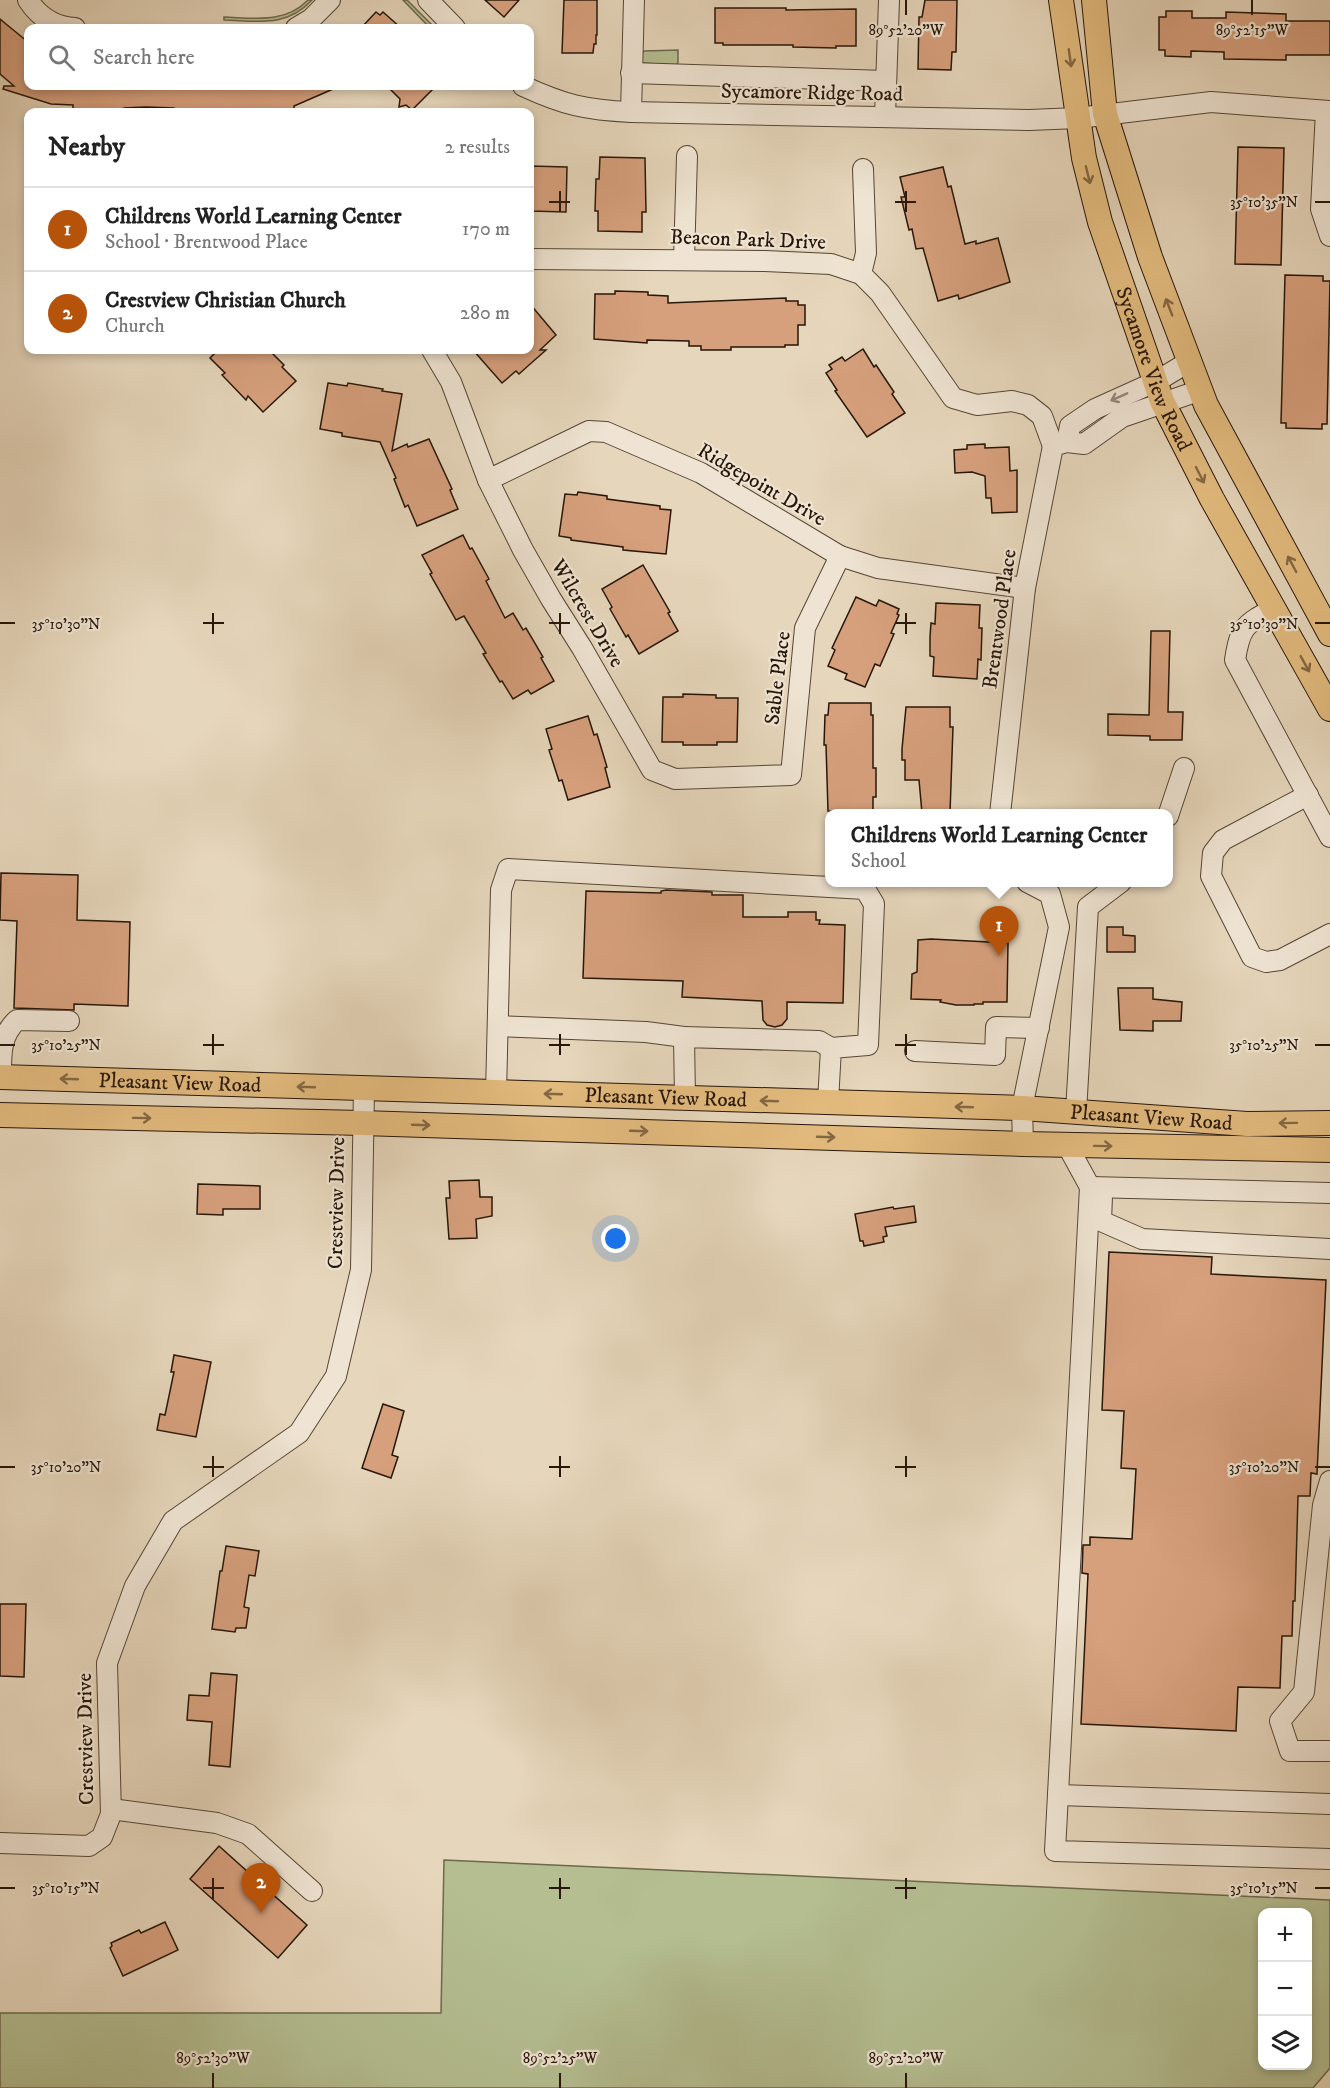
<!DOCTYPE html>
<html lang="en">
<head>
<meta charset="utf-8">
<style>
  :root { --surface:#fff; --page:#f2f2f2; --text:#222; --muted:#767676; --line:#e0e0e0; --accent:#b45309 }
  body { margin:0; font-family:"IM FELL DW Pica",serif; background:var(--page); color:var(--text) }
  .controls { position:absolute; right:18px; bottom:18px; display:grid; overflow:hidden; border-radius:12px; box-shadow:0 3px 9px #0003 }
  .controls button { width:54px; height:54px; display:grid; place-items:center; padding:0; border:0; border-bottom:2px solid var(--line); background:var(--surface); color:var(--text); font:30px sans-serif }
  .you { position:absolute; left:616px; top:1239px; width:21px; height:21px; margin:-15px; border:4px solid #fff; border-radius:50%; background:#1a73e8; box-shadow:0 0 0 9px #1a73e833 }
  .badge { display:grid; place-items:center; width:39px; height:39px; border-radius:50%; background:var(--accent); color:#fff; font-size:20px; font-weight:700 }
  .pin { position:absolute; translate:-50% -50px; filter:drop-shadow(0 2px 3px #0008) }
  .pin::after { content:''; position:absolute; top:32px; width:21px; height:18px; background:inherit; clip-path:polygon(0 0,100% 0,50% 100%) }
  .popup { position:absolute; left:825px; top:809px; width:348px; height:78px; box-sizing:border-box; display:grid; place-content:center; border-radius:12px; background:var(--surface); filter:drop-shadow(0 2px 4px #0005); font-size:20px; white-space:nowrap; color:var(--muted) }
  .popup b { font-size:22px; color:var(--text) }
  .popup::after { content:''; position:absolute; left:50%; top:100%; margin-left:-12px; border:12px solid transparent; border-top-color:var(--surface) }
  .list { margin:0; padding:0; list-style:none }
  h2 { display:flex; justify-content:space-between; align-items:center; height:78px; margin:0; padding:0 24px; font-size:26px }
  h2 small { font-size:20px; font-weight:400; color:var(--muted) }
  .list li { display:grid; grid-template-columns:39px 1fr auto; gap:18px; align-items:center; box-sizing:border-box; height:84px; padding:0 24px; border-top:2px solid var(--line) }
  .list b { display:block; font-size:22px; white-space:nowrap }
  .list p { margin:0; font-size:20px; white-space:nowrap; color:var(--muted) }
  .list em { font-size:20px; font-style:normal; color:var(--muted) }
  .icon { flex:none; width:33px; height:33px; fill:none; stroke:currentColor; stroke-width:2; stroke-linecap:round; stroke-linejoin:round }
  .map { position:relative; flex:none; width:1330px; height:2088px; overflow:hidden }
  .search { position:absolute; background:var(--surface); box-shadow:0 3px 9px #0003; left:24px; top:24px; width:510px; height:66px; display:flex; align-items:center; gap:15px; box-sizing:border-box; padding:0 21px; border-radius:12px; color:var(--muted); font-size:22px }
  .panel { position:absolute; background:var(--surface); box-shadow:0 3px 9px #0003; left:24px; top:108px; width:510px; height:246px; border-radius:12px }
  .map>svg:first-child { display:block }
  .green { fill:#b4be91; stroke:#6d6a4c; stroke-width:1.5; fill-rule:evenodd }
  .building { fill:#d7a07d; stroke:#261608; stroke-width:1.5 }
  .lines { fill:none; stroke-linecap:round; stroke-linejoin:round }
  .minor-casing { stroke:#564635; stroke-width:22 }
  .major-casing { stroke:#261608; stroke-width:26 }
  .minor { stroke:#efe4d3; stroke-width:20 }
  .major { stroke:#e3bb7e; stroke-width:24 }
  .oneway { stroke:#846843 }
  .oneway2 { stroke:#958778 }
  .ticks { fill:none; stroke:#261608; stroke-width:2 }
  .labels { text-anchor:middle; stroke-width:4.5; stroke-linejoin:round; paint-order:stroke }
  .street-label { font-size:21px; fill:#261608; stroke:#efe4d3 }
  .ticks-label { font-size:15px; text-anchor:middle; fill:#261608; stroke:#efe4d3; stroke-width:4.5; stroke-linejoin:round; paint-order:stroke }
</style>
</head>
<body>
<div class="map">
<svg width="1330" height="2088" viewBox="0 0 1330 2088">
  <rect width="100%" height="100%" fill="#e6d6bb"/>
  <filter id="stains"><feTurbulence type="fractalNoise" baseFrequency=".00333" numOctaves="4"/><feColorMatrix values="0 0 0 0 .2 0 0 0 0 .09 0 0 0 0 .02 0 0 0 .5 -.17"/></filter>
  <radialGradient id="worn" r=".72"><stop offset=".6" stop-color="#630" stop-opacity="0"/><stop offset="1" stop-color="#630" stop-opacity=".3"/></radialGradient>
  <g class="green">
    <path d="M308 0H312C286 28 258 21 224 20V17C254 18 285 24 308 0Z"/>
    <path d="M403 0H407L435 28H430Z"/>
    <path d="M678 50V63L676 65 642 63V53L644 51Z"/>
    <path d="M444 1860 1330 1900V2068L1313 2088H0V2013H441ZM1308 1912V2066H1262V1912Z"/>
  </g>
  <g class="building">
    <path d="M485 0H519L504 17Z"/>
    <path d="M564 0H597V35H596V44H594L593 53H562Z"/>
    <path d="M925 0H957L956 52H952L951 70 918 69 919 17H922Z"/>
    <path d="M715 8H786V10L856 9V46H836V48L793 47V45H723V43H715Z"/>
    <path d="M1166 11H1192V18H1226V12L1286 14V21H1330V55H1286V60L1224 59V52L1191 51V57L1165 56V50H1159V17H1166Z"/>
    <path d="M376 12 380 15 383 12 401 28H361Z"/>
    <path d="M0 19 28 42V86H340L294 106V112L189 111V112H174V108L146 107 124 108V112L73 110V105L51 104 3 89 4 86H14L0 74Z"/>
    <path d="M387 86H436L412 110 406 105 399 107 400 99Z"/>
    <path d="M1238 147 1284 148 1281 265 1235 264Z"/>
    <path d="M600 157 645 158 646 212H642V232L598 231V211H595L596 179H599Z"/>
    <path d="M530 166 567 167 566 212 530 211Z"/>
    <path d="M943 167 948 187 951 186 965 244 976 241V244L998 238 1010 282 959 299 958 295 938 301 923 248 916 249 912 229 909 230 901 197H905L900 177Z"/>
    <path d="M1285 275 1323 276V281H1330L1327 424H1322V429L1286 428V423H1281Z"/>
    <path d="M615 291 648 292V295L668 296V303L786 298V301H798V305H805V325H798V345H785V347H731V350H701V346H689V341L647 340V343L594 339 595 294H615Z"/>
    <path d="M530 304 556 335 540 350H546L529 365 519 374 516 371 502 383 473 350H530Z"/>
    <path d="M863 349 874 367 876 365 894 392 892 394 905 413 867 437 835 391 837 390 826 373 832 369 829 365 842 357 845 361Z"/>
    <path d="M218 350H269L284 365 282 367 296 381 263 412 248 396 246 400 222 375 225 373 210 358Z"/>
    <path d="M328 383 347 386 348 383 383 389 382 391 402 394 392 451 407 444 408 447 429 439 452 489 450 490 458 509 417 526 408 505 405 507 394 479 396 478 380 442 342 436V433L320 429Z"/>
    <path d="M985 444V448L1009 447 1010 471 1017 470V512L992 513 991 498H986L985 476 972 472 955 473 954 450 967 449V445Z"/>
    <path d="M578 492 607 496V499L660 506V509L671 510 666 554 623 550V547L571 540V538L559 536 565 494 577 495Z"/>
    <path d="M463 535 470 549 472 548 489 579 486 581 505 618 513 613 523 630 526 628 543 657 541 658 554 681 531 694 528 690 513 699 502 681 500 682 483 654 486 653 464 616 456 620 430 574 432 573 422 555Z"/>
    <path d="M643 565 670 612 668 613 678 631 639 654 628 635 626 637 610 609 612 607 602 589Z"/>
    <path d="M856 597 876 606 879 600 899 609 897 614 899 615 891 633 894 634 880 666 875 664 865 687 845 679 847 674 828 666 835 650 832 648Z"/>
    <path d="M936 603 980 605 979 628H982L981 660 978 659 977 679 933 676 934 657 930 656V637L931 623 935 624Z"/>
    <path d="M1151 631H1170L1168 712H1183L1182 740H1150V736L1108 735V714L1149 715Z"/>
    <path d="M683 694 716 695V698H738L737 742H717V745H683V742H662L663 697H683Z"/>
    <path d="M829 703H871V715H873V768H876V797H873V812L828 811 826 745H824L825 715H828Z"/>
    <path d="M906 707H950V727H953L950 813H922L919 780H905V760H902V749Z"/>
    <path d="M588 716 594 735 597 734 607 767 605 768 610 787 568 800 562 780 559 781 549 750 552 749 546 729Z"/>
    <path d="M1 873 78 875 77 920 130 922 128 1006 74 1004V1010L14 1008 17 921 0 920Z"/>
    <path d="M666 890 712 892V895H743V917H788V912H816V920H820L819 924 845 925 843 1003 787 1002V1019L782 1025 775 1027 767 1025 763 1020 762 1001 682 997 683 981 583 978 586 891 661 893V891Z"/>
    <path d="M1107 927H1123V935L1135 936V952H1107Z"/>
    <path d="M931 939 1008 943 1007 1002H983V1004H974V1005H956L940 1002 941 1000 911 999 912 974 917 972 918 940Z"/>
    <path d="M1118 988H1153V999L1182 1002 1181 1021H1153V1031L1120 1030Z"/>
    <path d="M479 1180 480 1197H492V1216L476 1219 477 1238 449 1239 446 1198H450L449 1181Z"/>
    <path d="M198 1184 260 1186V1209H223V1215L197 1214Z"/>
    <path d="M914 1206 916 1222 885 1227 887 1236 883 1237 884 1242 864 1246 863 1241H860L855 1214 893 1207 894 1209Z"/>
    <path d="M1109 1252 1212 1257 1211 1274 1326 1280 1317 1474 1311 1473 1310 1496H1298L1295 1601H1293L1292 1636H1282L1280 1688 1238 1687 1236 1731 1081 1724 1088 1574 1082 1573 1083 1545H1090V1537L1132 1539 1136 1469 1121 1468 1124 1411 1102 1410Z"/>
    <path d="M174 1355 211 1362 196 1437 157 1430 160 1414 165 1415 174 1372H171Z"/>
    <path d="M383 1404 404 1411 392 1455 398 1457 391 1478 362 1468Z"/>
    <path d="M226 1546 259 1551 255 1576 249 1575 244 1607 249 1608 246 1628H236L235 1632 212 1629 220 1571H222Z"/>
    <path d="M0 1604H26L24 1677 0 1676Z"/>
    <path d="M211 1673 237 1675 230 1767 209 1765 212 1722 187 1720 189 1695 209 1696Z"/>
    <path d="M219 1846 307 1925 278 1958 190 1879Z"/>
    <path d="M165 1922 178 1950 123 1976 110 1948 112 1946 111 1943 139 1930 141 1933Z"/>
  </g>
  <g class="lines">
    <defs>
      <g id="minor">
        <path d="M28 0C39 17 55 27 75 28"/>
        <path d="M428 0 455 28"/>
        <path d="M296 28 311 19 330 0"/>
        <path d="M631 73 886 81"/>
        <path d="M523 86C564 105 586 110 631 112L1029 120 1078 118 1211 102 1330 111"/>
        <path d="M1326 111 1321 209 1330 236"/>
        <path d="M631 112 634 0"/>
        <path d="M885 117 889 0"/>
        <path d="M530 259 765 261 831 264 861 274 880 293 953 398 977 405 1012 401 1028 405 1042 416 1053 446"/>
        <path d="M684 260 687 156"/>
        <path d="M861 274 866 253 863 169"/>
        <path d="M432 350 451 382 488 480 523 550 551 599 582 648 652 770 675 779 791 775 805 628 840 556"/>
        <path d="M1067 442 1070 426 1095 409 1157 381 1190 361"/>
        <path d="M488 480 589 431 606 432 701 473 840 556 878 568 1025 588"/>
        <path d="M1273 609C1245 624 1240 627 1235 660L1330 837"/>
        <path d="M1308 795 1223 840 1213 853 1211 876 1252 957 1266 962 1280 960 1330 934"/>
        <path d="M1000 814 1025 588 1053 446 1067 442 1084 444 1122 417 1201 390"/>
        <path d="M1168 816 1184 768"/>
        <path d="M498 1026 646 1032 684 1037"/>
        <path d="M915 1051 995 1055 996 1027 1039 1028"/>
        <path d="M1 1077C1 1055 0 1036 17 1020L69 1021"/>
        <path d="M496 1093 501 890 508 869 865 889 874 904 868 1045 831 1048 828 1102"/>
        <path d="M685 1098 684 1037 819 1041 831 1048"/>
        <path d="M1076 1112 1088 907 1121 882"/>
        <path d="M1023 1144 1022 1108 1059 927 1050 894 1027 882"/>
        <path d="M1067 1145 1090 1187"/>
        <path d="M1330 1193 1090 1187 1055 1851 1330 1859"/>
        <path d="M1102 1196 1101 1221 1142 1239 1330 1249"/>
        <path d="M1330 1481 1323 1505 1304 1692 1280 1721 1290 1751H1330"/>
        <path d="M1058 1795 1330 1804"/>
        <path d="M111 1809 217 1823 248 1834 312 1891"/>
        <path d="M0 1843 89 1846 102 1837 111 1814 107 1663 135 1586 173 1521 299 1433 336 1376 361 1270 364 1088"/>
      </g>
      <g id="major">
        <path id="s1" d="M1061 0 1084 158 1100 222 1162 401 1212 499 1330 709"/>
        <path d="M1094 0 1105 114 1150 257 1206 405 1330 634"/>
        <path id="s2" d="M0 1077 1022 1108 1247 1124 1330 1123"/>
        <path d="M0 1115 362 1123 1023 1144 1330 1150"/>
      </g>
    </defs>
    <use href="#minor" class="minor-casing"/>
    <use href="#major" class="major-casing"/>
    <use href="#minor" class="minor"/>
    <use href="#major" class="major"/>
  </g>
  <defs><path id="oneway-shaft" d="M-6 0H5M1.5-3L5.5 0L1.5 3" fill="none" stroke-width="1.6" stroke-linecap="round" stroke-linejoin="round" transform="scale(1.5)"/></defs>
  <g class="oneway">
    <use href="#oneway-shaft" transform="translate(1070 58) rotate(82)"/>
    <use href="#oneway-shaft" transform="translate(1088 175) rotate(76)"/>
    <use href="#oneway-shaft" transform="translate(1169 307) rotate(-111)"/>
    <use href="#oneway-shaft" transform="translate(1200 475) rotate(63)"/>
    <use href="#oneway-shaft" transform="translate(1292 564) rotate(-118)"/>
    <use href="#oneway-shaft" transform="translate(1305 664) rotate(61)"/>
    <use href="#oneway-shaft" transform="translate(69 1079) rotate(-178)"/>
    <use href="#oneway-shaft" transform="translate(306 1087) rotate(-178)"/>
    <use href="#oneway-shaft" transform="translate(553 1094) rotate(-178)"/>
    <use href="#oneway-shaft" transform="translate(769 1101) rotate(-178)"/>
    <use href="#oneway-shaft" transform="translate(964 1107) rotate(-178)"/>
    <use href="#oneway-shaft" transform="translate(142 1118) rotate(1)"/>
    <use href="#oneway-shaft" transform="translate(1288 1123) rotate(179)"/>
    <use href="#oneway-shaft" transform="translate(421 1125) rotate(2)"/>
    <use href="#oneway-shaft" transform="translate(639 1131) rotate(2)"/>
    <use href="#oneway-shaft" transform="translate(826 1137) rotate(2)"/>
    <use href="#oneway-shaft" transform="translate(1103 1146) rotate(1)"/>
  </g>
  <use class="oneway2" href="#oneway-shaft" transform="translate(1119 397) rotate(156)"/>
  <path class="ticks" d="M906 0V15M1252 0V15M560 191V212M906 191V212M549 202H570M895 202H916M1315 202H1330M213 613V634M560 613V634M906 613V634M0 623H15M203 623H224M549 623H570M895 623H916M1315 623H1330M213 1034V1055M560 1034V1055M906 1034V1055M0 1045H15M203 1045H224M549 1045H570M895 1045H916M1315 1045H1330M213 1456V1477M560 1456V1477M906 1456V1477M0 1467H15M203 1467H224M549 1467H570M895 1467H916M1315 1467H1330M213 1878V1899M560 1878V1899M906 1878V1899M0 1888H15M203 1888H224M549 1888H570M895 1888H916M1315 1888H1330M213 2073V2088M560 2073V2088M906 2073V2088"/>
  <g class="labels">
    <g class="street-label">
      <text transform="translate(812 92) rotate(1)" y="7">Sycamore Ridge Road</text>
      <text transform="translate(748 239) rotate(2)" y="7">Beacon Park Drive</text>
      <text dy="7" stroke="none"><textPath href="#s1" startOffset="382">Sycamore View Road</textPath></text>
      <text transform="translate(762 484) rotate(30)" y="7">Ridgepoint Drive</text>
      <text transform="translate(588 613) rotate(59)" y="7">Wilcrest Drive</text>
      <text transform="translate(999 619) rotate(-82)" y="7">Brentwood Place</text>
      <text transform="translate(777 678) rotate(-83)" y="7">Sable Place</text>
      <text dy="7" stroke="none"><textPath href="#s2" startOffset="180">Pleasant View Road</textPath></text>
      <text dy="7" stroke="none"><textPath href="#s2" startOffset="666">Pleasant View Road</textPath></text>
      <text dy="7" stroke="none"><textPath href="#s2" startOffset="1152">Pleasant View Road</textPath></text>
      <text transform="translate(336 1203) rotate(-89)" y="7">Crestview Drive</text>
      <text transform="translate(85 1739) rotate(-91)" y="7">Crestview Drive</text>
    </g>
  </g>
  <g class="ticks-label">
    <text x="906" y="35">89°52'20"W</text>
    <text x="1252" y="35">89°52'15"W</text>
    <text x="1264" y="207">35°10'35"N</text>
    <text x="66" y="629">35°10'30"N</text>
    <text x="1264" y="629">35°10'30"N</text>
    <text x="66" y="1050">35°10'25"N</text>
    <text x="1264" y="1050">35°10'25"N</text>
    <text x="66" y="1472">35°10'20"N</text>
    <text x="1264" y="1472">35°10'20"N</text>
    <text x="66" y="1893">35°10'15"N</text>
    <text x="1264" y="1893">35°10'15"N</text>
    <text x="213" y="2063">89°52'30"W</text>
    <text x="560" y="2063">89°52'25"W</text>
    <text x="906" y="2063">89°52'20"W</text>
  </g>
  <rect width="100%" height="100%" filter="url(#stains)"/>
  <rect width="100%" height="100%" fill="url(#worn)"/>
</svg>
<div class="controls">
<button>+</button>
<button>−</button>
<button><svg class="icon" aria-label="layers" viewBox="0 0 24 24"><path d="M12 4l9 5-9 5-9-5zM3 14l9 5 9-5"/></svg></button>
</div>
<div class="you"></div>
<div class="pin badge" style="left:999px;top:956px">1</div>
<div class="popup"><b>Childrens World Learning Center</b>School</div>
<div class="pin badge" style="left:261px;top:1913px">2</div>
<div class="search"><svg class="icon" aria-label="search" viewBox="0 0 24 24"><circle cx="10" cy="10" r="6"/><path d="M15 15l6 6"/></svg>Search here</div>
<section class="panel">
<h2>Nearby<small>2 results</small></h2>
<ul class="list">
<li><span class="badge">1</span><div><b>Childrens World Learning Center</b><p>School · Brentwood Place</p></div><em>170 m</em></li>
<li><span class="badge">2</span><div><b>Crestview Christian Church</b><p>Church</p></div><em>280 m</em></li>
</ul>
</section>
</div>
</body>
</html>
